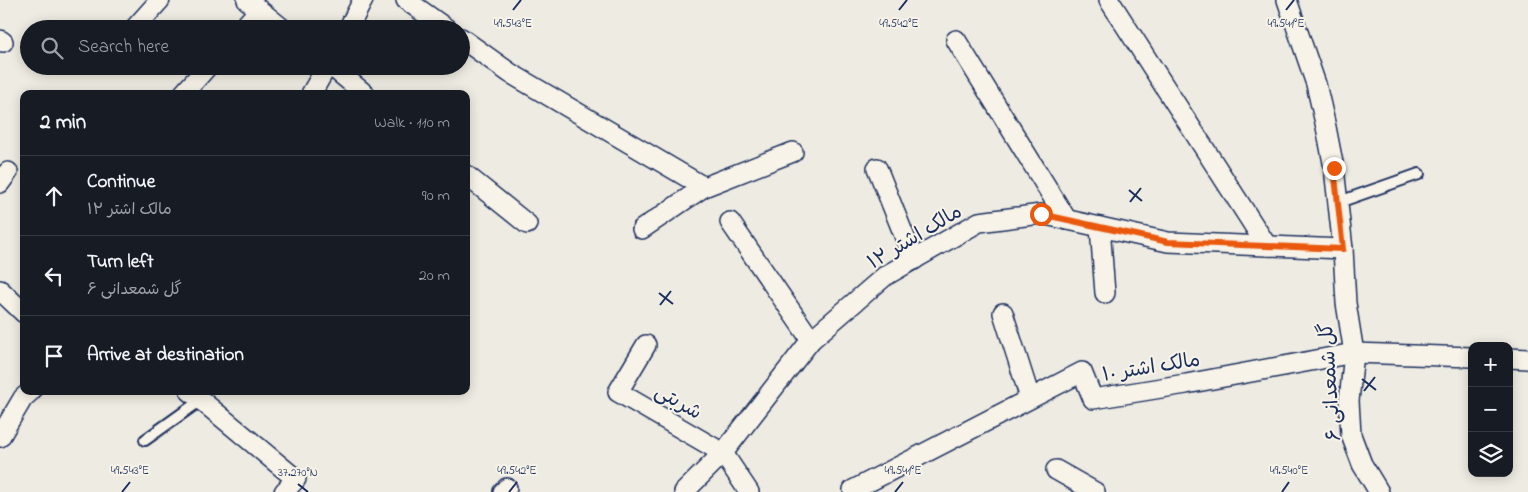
<!DOCTYPE html>
<html lang="en">
<head>
<meta charset="utf-8">
<style>
  :root { --surface:#171b24; --page:#20242c; --text:#f1f3f6; --muted:#9ea1a6; --line:#363941 }
  body { margin:0; font-family:"Indie Flower","Playpen Sans Arabic",sans-serif; background:var(--page); color:var(--text) }
  .controls { position:absolute; right:15px; bottom:15px; display:grid; overflow:hidden; border-radius:10px; box-shadow:0 2px 12px #0003 }
  .controls button { width:45px; height:45px; display:grid; place-items:center; padding:0; border:0; border-bottom:1px solid var(--line); background:var(--surface); color:var(--text); font:25px sans-serif }
  .stop { position:absolute; width:15px; height:15px; margin:-11px; border:4px solid #ea580c; border-radius:50%; background:#fff }
  .stop.end { background:#ea580c; border-color:#fff; box-shadow:0 1px 5px #0008 }
  .list { margin:0; padding:0; list-style:none }
  h2 { display:flex; justify-content:space-between; align-items:center; height:65px; margin:0; padding:0 20px; font-size:21px }
  h2 small { font-size:16px; font-weight:400; color:var(--muted) }
  .list li { display:grid; grid-template-columns:32px 1fr auto; gap:15px; align-items:center; box-sizing:border-box; height:80px; padding:0 20px; border-top:1px solid var(--line) }
  .list b { display:block; font-size:19px; white-space:nowrap }
  .list p { margin:0; font-size:16px; white-space:nowrap; color:var(--muted) }
  .list em { font-size:16px; font-style:normal; color:var(--muted) }
  .icon { flex:none; width:28px; height:28px; fill:none; stroke:currentColor; stroke-width:2; stroke-linecap:round; stroke-linejoin:round }
  .map { position:relative; flex:none; width:1528px; height:492px; overflow:hidden }
  .search { position:absolute; background:var(--surface); box-shadow:0 2px 12px #0003; left:20px; top:20px; width:450px; height:55px; display:flex; align-items:center; gap:12px; box-sizing:border-box; padding:0 18px; border-radius:28px; color:var(--muted); font-size:19px }
  .panel { position:absolute; background:var(--surface); box-shadow:0 2px 12px #0003; left:20px; top:90px; width:450px; height:305px; border-radius:10px }
  .map>svg:first-child { display:block }
  .lines { fill:none; stroke-linecap:round; stroke-linejoin:round }
  .lane-casing { stroke:#1b2f5e; stroke-width:14 }
  .street-casing { stroke:#1b2f5e; stroke-width:22 }
  .lane { stroke:#f7f3e8; stroke-width:10 }
  .street { stroke:#f7f3e8; stroke-width:19 }
  .route { stroke:#ea580c; stroke-width:6 }
  .ticks { fill:none; stroke:#1b2f5e; stroke-width:2 }
  .labels { text-anchor:middle; stroke-width:4; stroke-linejoin:round; paint-order:stroke }
  .street-label { font-size:20px; fill:#1b2f5e; stroke:#f7f3e8 }
  .ticks-label { font-size:12px; text-anchor:middle; fill:#1b2f5e; stroke:#f7f3e8; stroke-width:4; stroke-linejoin:round; paint-order:stroke }
</style>
</head>
<body>
<div class="map">
<svg width="1528" height="492" viewBox="0 0 1528 492">
  <rect width="100%" height="100%" fill="#eeebe2"/>
  <filter id="ink" filterUnits="userSpaceOnUse"><feTurbulence type="fractalNoise" baseFrequency=".02" numOctaves="2"/><feDisplacementMap in="SourceGraphic" scale="10" xChannelSelector="R" yChannelSelector="G"/><feConvolveMatrix kernelMatrix="1 2 1 2 8 2 1 2 1" color-interpolation-filters="sRGB"/></filter>
  <g filter="url(#ink)">
    <g class="lines">
      <defs>
        <g id="lane">
          <path d="M1339 202 1419 174"/>
          <path d="M145 440 201 400"/>
        </g>
        <g id="street">
          <path d="M247 0 283 29"/>
          <path d="M406 0 447 29"/>
          <path d="M1109 0 1267 246"/>
          <path d="M1287 0 1316 84 1326 127 1334 168 1343 249 1346 303 1354 353 1349 401 1351 435 1362 464 1379 492"/>
          <path d="M134 29 160 0"/>
          <path d="M242 29 259 10"/>
          <path d="M348 29 363 0"/>
          <path d="M461 38 510 73 704 187"/>
          <path d="M0 40 3 42"/>
          <path d="M956 40 1067 220"/>
          <path d="M331 66 365 94"/>
          <path d="M183 94 208 66"/>
          <path d="M311 94 327 66"/>
          <path d="M877 168 914 260"/>
          <path d="M466 175 527 224"/>
          <path d="M0 183 8 172"/>
          <path d="M730 222 811 340"/>
          <path d="M1100 227 1105 293"/>
          <path d="M642 229 704 187 793 152"/>
          <path d="M0 290 24 313"/>
          <path d="M1003 313 1030 398"/>
          <path d="M646 345 618 392 723 453 749 492"/>
          <path d="M1509 358 1528 359"/>
          <path d="M190 391 296 479 284 492"/>
          <path d="M0 437 23 398 31 391"/>
          <path d="M1056 470 1095 492"/>
          <path d="M503 492 507 488"/>
          <path d="M684 492 723 453 811 340 885 276 979 222 1041 214 1168 242 1343 249"/>
          <path d="M853 492V490L1082 372 1093 399 1186 384 1354 353 1472 357"/>
        </g>
      </defs>
      <use href="#lane" class="lane-casing"/>
      <use href="#street" class="street-casing"/>
      <use href="#lane" class="lane"/>
      <use href="#street" class="street"/>
    </g>
  </g>
  <g class="lines" filter="url(#ink)">
    <path class="route" d="M1041 214 1168 242 1343 249 1334 168"/>
  </g>
  <path class="ticks" d="M513 10 521 0M899 10 907 0M1286 10 1294 0M1129 190 1142 201M1130 202 1141 188M659 293 673 304M660 305 671 291M1362 379 1376 390M1364 391 1375 377M298 484 308 492M122 492 130 482M509 492 517 482M895 492 903 482M1282 492 1289 482"/>
  <g class="labels">
    <g class="street-label">
      <text transform="translate(914 236) rotate(-31)" y="7">مالک اشتر ۱۲</text>
      <text transform="translate(1151 366) rotate(-9)" y="7">مالک اشتر ۱۰</text>
      <text transform="translate(1329 382) rotate(-94)" y="7">گل شمعدانی ۶</text>
      <text transform="translate(679 401) rotate(30)" y="7">شربتی</text>
    </g>
  </g>
  <g class="ticks-label">
    <text x="513" y="27">49.543°E</text>
    <text x="899" y="27">49.542°E</text>
    <text x="1286" y="27">49.541°E</text>
    <text x="130" y="474">49.543°E</text>
    <text x="517" y="474">49.542°E</text>
    <text x="903" y="474">49.541°E</text>
    <text x="1289" y="474">49.540°E</text>
    <text x="298" y="476">37.270°N</text>
  </g>
</svg>
<div class="controls">
<button>+</button>
<button>−</button>
<button><svg class="icon" aria-label="layers" viewBox="0 0 24 24"><path d="M12 4l9 5-9 5-9-5zM3 14l9 5 9-5"/></svg></button>
</div>
<div class="stop" style="left:1041px;top:214px"></div>
<div class="stop end" style="left:1334px;top:168px"></div>
<div class="search"><svg class="icon" aria-label="search" viewBox="0 0 24 24"><circle cx="10" cy="10" r="6"/><path d="M15 15l6 6"/></svg>Search here</div>
<section class="panel">
<h2>2 min<small>Walk · 110 m</small></h2>
<ul class="list">
<li><svg class="icon" aria-label="ahead" viewBox="0 0 24 24"><path d="M12 20V5M6 11l6-6 6 6"/></svg><div><b>Continue</b><p>مالک اشتر ۱۲</p></div><em>90 m</em></li>
<li><svg class="icon" aria-label="left" viewBox="0 0 24 24"><path d="M17 20v-9H6M10 6l-5 5 5 5"/></svg><div><b>Turn left</b><p>گل شمعدانی ۶</p></div><em>20 m</em></li>
<li><svg class="icon" aria-label="arrive" viewBox="0 0 24 24"><path d="M6 21V4h12l-3 4 3 4H6"/></svg><div><b>Arrive at destination</b></div></li>
</ul>
</section>
</div>
</body>
</html>
